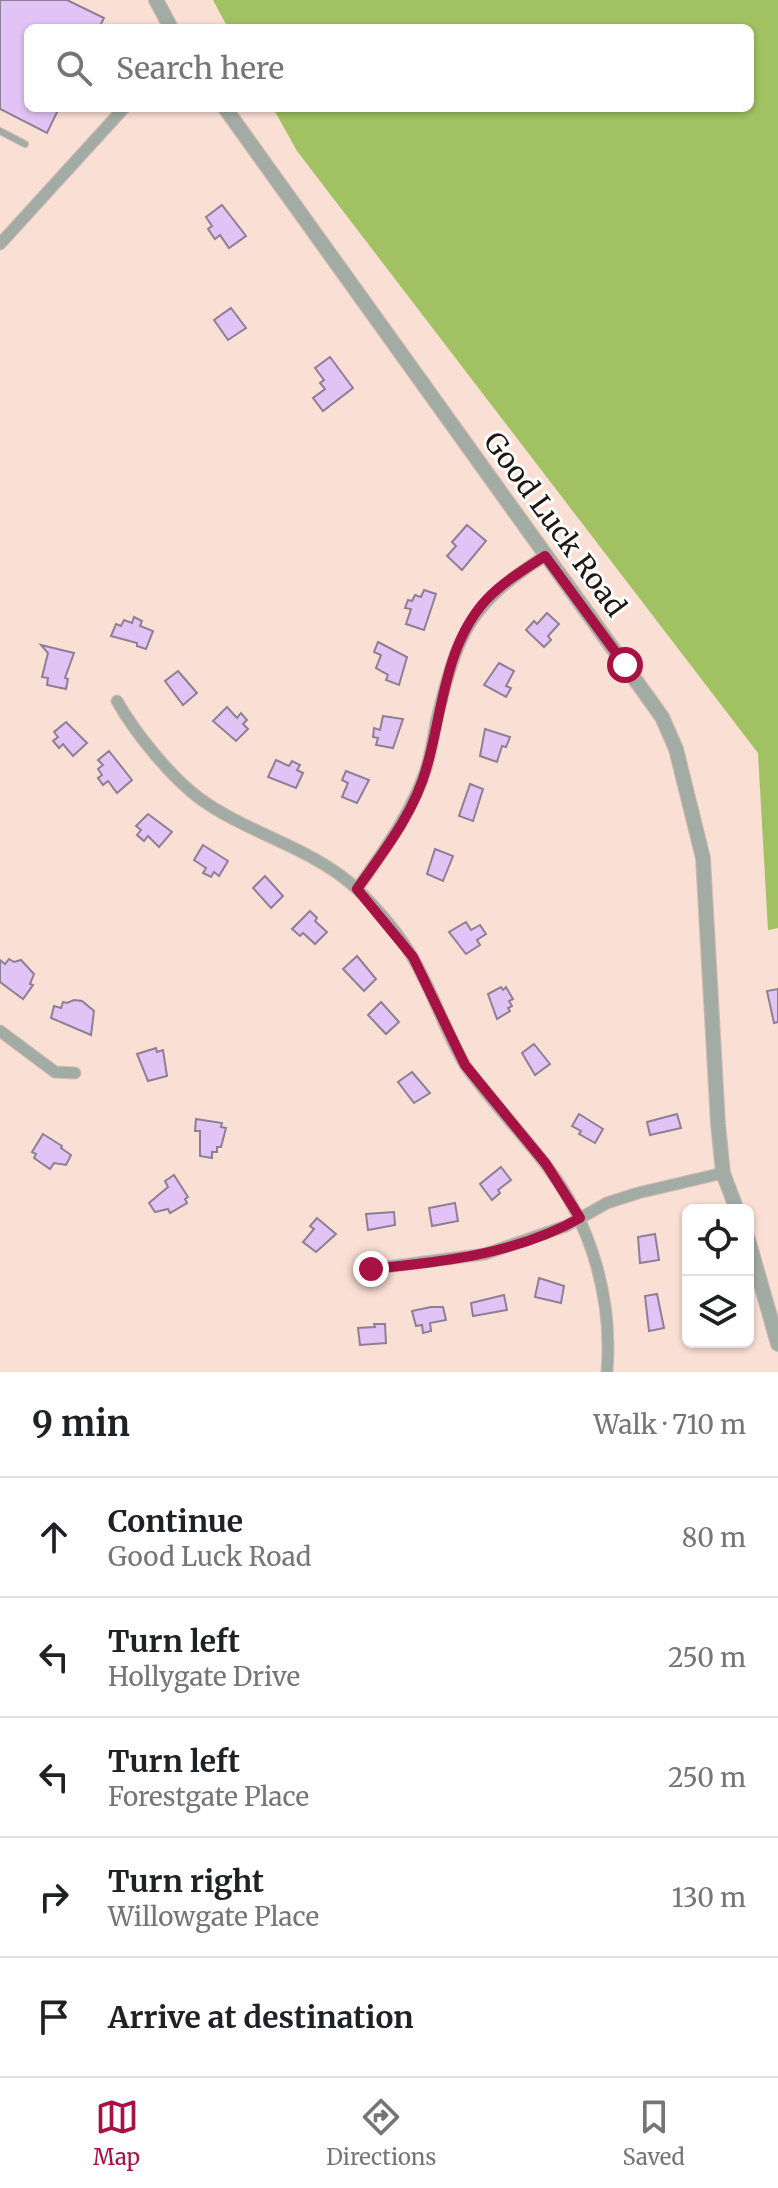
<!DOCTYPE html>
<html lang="en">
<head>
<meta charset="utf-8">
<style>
  :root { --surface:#fff; --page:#f2f2f2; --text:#202124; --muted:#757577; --line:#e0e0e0; --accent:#a81143 }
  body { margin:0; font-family:Merriweather,serif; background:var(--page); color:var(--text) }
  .controls { position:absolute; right:24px; bottom:24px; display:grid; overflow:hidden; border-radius:12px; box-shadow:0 2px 6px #0004 }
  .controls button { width:72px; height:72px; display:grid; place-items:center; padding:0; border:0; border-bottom:2px solid var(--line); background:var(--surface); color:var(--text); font:40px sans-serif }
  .stop { position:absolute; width:24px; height:24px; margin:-18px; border:6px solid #a81143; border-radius:50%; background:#fff }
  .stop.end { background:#a81143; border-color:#fff; box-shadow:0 2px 8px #0008 }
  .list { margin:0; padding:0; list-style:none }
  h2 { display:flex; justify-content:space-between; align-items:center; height:104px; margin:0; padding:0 32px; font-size:34px }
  h2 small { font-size:26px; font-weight:400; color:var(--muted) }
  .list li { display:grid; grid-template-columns:52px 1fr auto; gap:24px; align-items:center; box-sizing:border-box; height:120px; padding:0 32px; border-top:2px solid var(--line) }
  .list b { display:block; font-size:30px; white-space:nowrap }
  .list p { margin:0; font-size:26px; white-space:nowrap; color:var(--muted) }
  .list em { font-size:26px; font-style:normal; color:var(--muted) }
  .icon { flex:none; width:44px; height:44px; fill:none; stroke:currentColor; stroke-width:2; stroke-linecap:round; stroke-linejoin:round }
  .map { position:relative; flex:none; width:778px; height:1372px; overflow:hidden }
  .search { position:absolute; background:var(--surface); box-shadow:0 2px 6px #0004; left:24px; right:24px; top:24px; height:88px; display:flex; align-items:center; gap:20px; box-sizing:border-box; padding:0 28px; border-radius:12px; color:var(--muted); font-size:30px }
  .sheet { height:704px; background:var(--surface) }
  nav { display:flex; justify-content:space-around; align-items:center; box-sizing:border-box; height:112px; border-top:2px solid var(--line); background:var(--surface); font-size:22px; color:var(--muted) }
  nav a { display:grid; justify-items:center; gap:4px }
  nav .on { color:var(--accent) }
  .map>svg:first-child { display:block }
  .forest { fill:#a1c162 }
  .building { fill:#e2c3f5; stroke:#8d8094; stroke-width:2 }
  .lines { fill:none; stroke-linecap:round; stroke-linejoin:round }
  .service-casing { stroke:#d2bbb1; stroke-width:8 }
  .minor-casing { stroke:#d2bbb1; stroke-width:13 }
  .tertiary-casing { stroke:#d2bbb1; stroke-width:16 }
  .service { stroke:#a3aca4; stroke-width:6 }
  .minor { stroke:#a3aca4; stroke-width:11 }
  .tertiary { stroke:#a3aca4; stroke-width:14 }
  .route { stroke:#a81143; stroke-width:10 }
  .labels { text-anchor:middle; stroke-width:6; stroke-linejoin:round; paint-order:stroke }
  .street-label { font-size:28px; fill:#1f1612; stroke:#fff }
</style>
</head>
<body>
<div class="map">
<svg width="778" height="1372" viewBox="0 0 778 1372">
  <rect width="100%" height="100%" fill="#f9dfd4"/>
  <path class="forest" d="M213 0H778V928L768 930 758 753 297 151 273 108H750V28H228Z"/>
  <g class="building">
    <path d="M0 0H67L104 18 99 28H28V108H59L47 133 0 109Z"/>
    <path d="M222 205 246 236 229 248 220 235 215 239 208 229 212 226 206 217Z"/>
    <path d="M231 308 246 328 228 340 214 320Z"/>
    <path d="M330 357 353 388 323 411 313 398 325 389 320 383 324 380 315 368Z"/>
    <path d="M467 525 486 541 462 570 447 556 456 546 452 542Z"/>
    <path d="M424 590 436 594 424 630 406 624 411 609 405 608 408 600 412 601 415 595 421 597Z"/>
    <path d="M547 613 559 624 548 636 551 640 544 647 526 630 534 621 537 624Z"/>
    <path d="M134 617 142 621 140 626 153 631 146 649 137 646V643L111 636 116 624 121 626 124 620 132 623Z"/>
    <path d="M378 642 407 657 399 685 386 680 388 675 376 668 381 655 374 652Z"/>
    <path d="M41 645 74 653 65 678 68 679 66 689 47 685 48 678 42 677 48 653Z"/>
    <path d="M499 663 514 671 506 686 511 688 506 697 484 685Z"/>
    <path d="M178 671 197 693 183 705 165 681Z"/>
    <path d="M227 707 237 718 241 713 247 720 243 724 248 729 236 741 213 721Z"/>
    <path d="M383 716 403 719 393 748 376 745 378 738 373 737 374 728 380 730Z"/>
    <path d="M66 722 87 743 73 756 63 744 59 748 53 741 58 737 54 732Z"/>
    <path d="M485 729 510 737 506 747 502 746 497 762 480 756Z"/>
    <path d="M109 751 132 780 117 793 108 781 103 785 98 778 102 775 98 769 103 765 98 760Z"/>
    <path d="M276 760 289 766 292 761 300 765 297 770 303 773 296 788 268 777Z"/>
    <path d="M346 771 369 780 357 803 342 797 348 783 342 780Z"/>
    <path d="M470 784 483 789 473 821 459 816Z"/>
    <path d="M148 814 172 832 159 847 148 836 144 841 137 835 141 830 136 826Z"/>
    <path d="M203 845 228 861 219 876 214 872 211 877 203 873 206 868 194 860Z"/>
    <path d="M435 849 453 856 443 881 427 874Z"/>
    <path d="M265 876 283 896 271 908 253 888Z"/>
    <path d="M310 911 317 918 315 921 327 932 315 944 303 933 300 936 292 929Z"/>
    <path d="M466 922 471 930 480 925 486 934 477 940 480 945 466 954 449 932Z"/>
    <path d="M357 956 376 979 364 991 343 969Z"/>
    <path d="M9 959 14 962 21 960 34 974 30 984 33 985 23 999 0 982V960L5 964Z"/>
    <path d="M501 987 503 990 506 987 513 999 509 1001 512 1006 508 1008 510 1011 497 1019 488 994Z"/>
    <path d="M778 989V1022L774 1023 767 991Z"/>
    <path d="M74 1000 82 1001 94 1011 91 1035 51 1018 54 1006 61 1008 63 1002 67 1003Z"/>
    <path d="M381 1002 399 1022 386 1034 368 1015Z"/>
    <path d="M534 1044 550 1064 535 1075 522 1053Z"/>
    <path d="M156 1048 157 1052 163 1050 167 1076 148 1081 137 1054Z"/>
    <path d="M412 1072 430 1093 414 1103 398 1082Z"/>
    <path d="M579 1114 603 1129 595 1143 579 1134 581 1131 572 1126Z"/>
    <path d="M677 1114 681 1128 650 1135 647 1122Z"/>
    <path d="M196 1119 222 1123 221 1127 226 1128 221 1147H217V1152H212V1158L200 1156V1131H195Z"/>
    <path d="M43 1134 62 1146 61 1148 71 1155 66 1165 54 1163 50 1169 34 1158 36 1154 32 1152Z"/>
    <path d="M501 1167 511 1180 498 1190 500 1193 492 1200 480 1184Z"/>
    <path d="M174 1175 188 1197 185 1199 187 1203 170 1213 168 1209 155 1212 149 1203 168 1187 165 1181Z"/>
    <path d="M455 1203 458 1221 432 1226 429 1208Z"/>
    <path d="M394 1212 395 1225 368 1230 366 1214Z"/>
    <path d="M317 1218 336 1234 316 1252 303 1242 314 1229 310 1226Z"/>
    <path d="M655 1234 659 1260 640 1263 638 1237Z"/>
    <path d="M539 1278 564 1286 561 1303 535 1297Z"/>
    <path d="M657 1294 664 1328 649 1331 645 1296Z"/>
    <path d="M504 1295 507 1310 473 1316 471 1303Z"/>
    <path d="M431 1307H443L446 1320 430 1323 431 1331 423 1333 422 1325 416 1326 412 1311Z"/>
    <path d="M374 1324H385L386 1343 360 1345 358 1328 375 1327Z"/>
  </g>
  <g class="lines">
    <defs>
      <path id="service" d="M0 131 25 144"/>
      <g id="minor">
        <path d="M0 244 124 108"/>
        <path d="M117 701C135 733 170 776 199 798 248 834 312 847 357 889 383 914 408 945 423 977 438 1006 448 1037 465 1065 490 1100 520 1131 546 1165 591 1223 613 1298 607 1372"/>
        <path d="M357 889C383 852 410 815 425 772 431 755 433 736 437 718 458 633 469 604 545 556"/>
        <path d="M0 1031 55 1072 75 1073"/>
        <path d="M371 1269 485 1254 566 1226 607 1203 638 1193 723 1173"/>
      </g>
      <g id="tertiary">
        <path d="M156 0 171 28"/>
        <path d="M225 108 662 717 676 749 703 858 718 1124 723 1173 737 1210"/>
        <path d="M748 1239 778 1344"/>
      </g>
    </defs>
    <use href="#service" class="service-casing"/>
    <use href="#minor" class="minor-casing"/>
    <use href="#tertiary" class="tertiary-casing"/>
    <use href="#service" class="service"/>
    <use href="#minor" class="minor"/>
    <use href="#tertiary" class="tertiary"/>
  </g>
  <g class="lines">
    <path class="route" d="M371 1269C443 1262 516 1254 580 1218L546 1164 465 1065 413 957 357 889C384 851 415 812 427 766 443 710 445 645 486 600 503 582 525 569 545 556L625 665"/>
  </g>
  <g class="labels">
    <g class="street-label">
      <text transform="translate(555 524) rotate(54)" y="10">Good Luck Road</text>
    </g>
  </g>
</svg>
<div class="controls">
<button><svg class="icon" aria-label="locate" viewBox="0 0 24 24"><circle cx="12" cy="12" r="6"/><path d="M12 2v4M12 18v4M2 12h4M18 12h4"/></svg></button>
<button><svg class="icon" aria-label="layers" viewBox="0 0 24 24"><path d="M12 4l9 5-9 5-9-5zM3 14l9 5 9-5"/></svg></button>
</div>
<div class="stop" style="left:625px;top:665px"></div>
<div class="stop end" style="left:371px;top:1269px"></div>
<div class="search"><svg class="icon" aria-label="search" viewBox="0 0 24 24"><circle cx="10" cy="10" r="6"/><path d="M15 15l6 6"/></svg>Search here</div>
</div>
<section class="sheet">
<h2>9 min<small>Walk · 710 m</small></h2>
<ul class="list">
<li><svg class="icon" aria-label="ahead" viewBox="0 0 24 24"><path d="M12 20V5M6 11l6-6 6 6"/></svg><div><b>Continue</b><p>Good Luck Road</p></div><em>80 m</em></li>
<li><svg class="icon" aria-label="left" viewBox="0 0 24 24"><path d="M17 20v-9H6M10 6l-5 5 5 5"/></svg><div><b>Turn left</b><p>Hollygate Drive</p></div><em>250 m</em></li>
<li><svg class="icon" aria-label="left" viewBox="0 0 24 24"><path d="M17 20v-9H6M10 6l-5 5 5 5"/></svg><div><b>Turn left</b><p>Forestgate Place</p></div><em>250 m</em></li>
<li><svg class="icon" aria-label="right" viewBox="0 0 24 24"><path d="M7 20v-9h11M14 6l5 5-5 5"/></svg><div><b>Turn right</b><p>Willowgate Place</p></div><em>130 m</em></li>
<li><svg class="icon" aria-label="arrive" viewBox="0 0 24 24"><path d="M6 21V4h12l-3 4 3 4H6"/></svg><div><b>Arrive at destination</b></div></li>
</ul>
</section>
<nav>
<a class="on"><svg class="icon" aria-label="map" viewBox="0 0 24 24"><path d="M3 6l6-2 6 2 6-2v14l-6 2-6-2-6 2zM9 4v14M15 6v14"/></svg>Map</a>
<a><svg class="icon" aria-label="directions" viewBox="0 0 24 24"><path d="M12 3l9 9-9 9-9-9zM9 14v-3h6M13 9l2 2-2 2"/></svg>Directions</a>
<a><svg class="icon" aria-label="saved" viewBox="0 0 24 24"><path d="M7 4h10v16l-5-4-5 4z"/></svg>Saved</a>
</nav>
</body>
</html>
